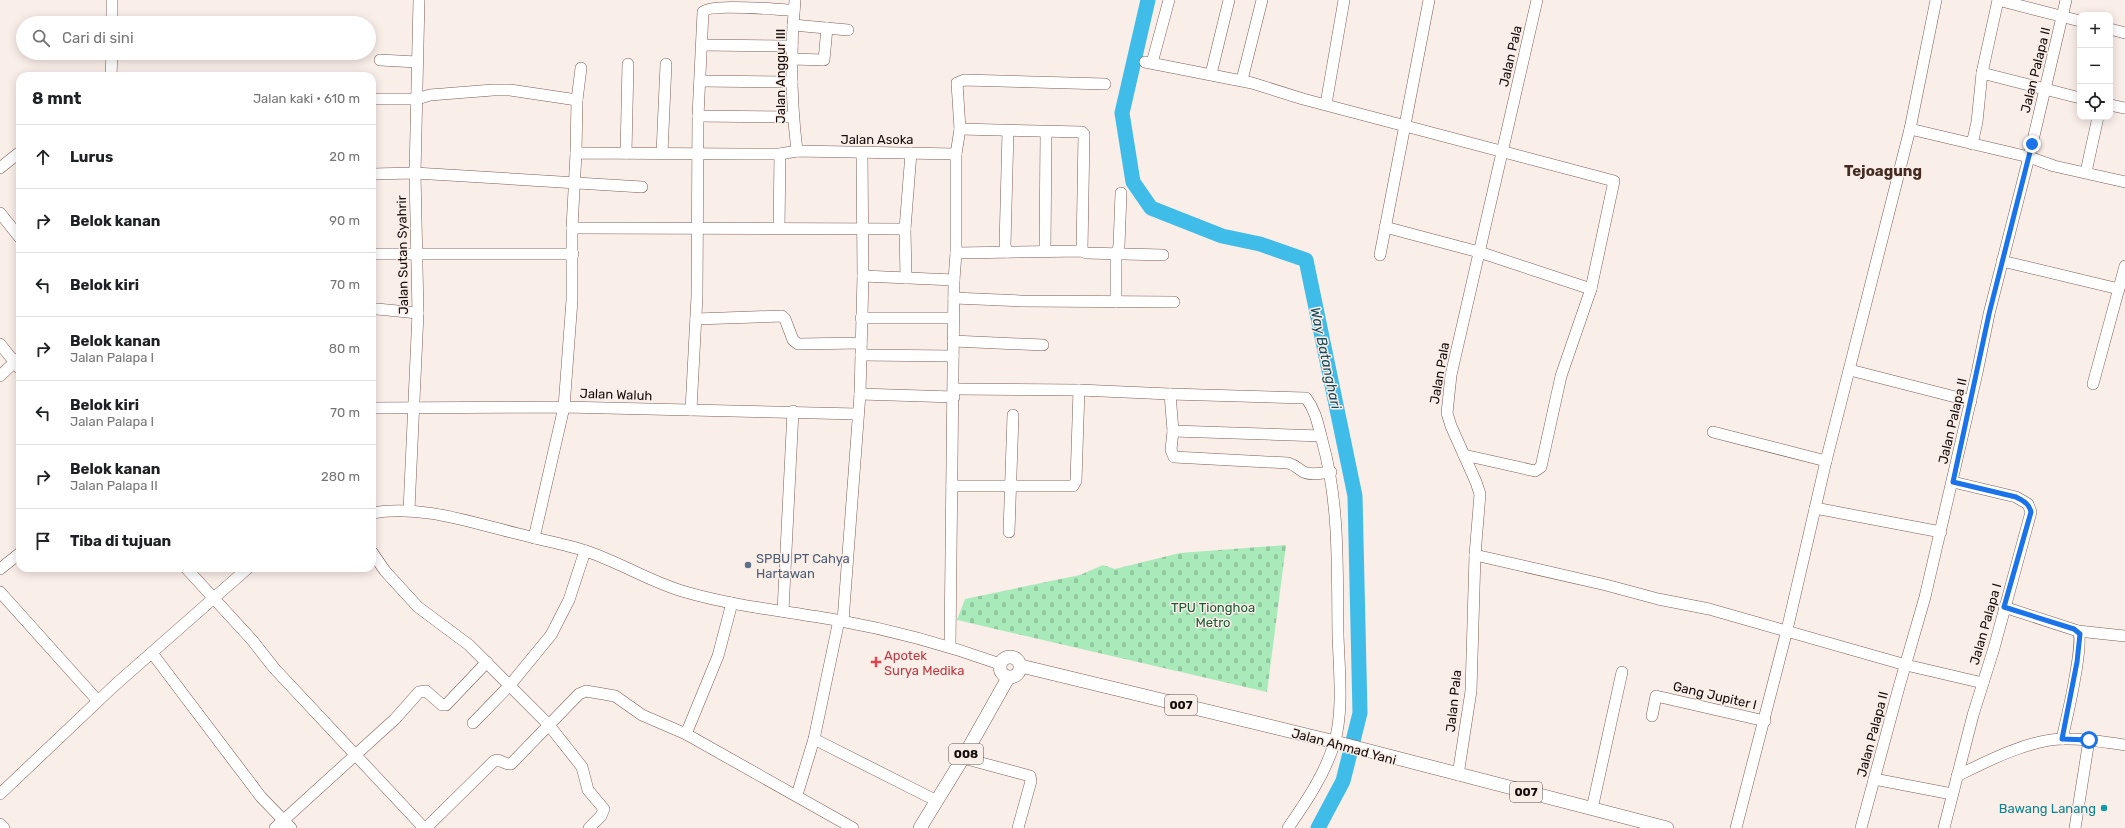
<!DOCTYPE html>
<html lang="id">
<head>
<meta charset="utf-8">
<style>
  :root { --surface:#fff; --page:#f6f6f6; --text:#202124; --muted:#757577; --line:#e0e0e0 }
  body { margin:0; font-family:Rubik,sans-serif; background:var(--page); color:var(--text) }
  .controls { position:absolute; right:12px; top:12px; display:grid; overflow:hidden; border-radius:8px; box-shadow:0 2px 10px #0003 }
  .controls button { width:36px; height:36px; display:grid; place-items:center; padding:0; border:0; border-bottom:1px solid var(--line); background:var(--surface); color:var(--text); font:20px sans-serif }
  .stop { position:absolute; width:12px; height:12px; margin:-9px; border:3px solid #1a73e8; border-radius:50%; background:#fff }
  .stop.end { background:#1a73e8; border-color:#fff; box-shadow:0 1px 4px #0008 }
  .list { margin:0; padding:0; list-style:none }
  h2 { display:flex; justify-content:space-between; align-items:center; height:52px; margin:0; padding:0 16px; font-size:17px }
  h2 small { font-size:13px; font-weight:400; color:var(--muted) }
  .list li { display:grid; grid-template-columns:26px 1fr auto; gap:12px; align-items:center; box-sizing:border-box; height:64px; padding:0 16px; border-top:1px solid var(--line) }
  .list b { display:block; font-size:15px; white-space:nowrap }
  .list p { margin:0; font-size:13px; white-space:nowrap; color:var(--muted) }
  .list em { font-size:13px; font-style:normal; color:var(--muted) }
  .icon { flex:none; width:22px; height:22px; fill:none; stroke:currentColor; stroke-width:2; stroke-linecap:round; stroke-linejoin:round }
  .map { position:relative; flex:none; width:2125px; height:828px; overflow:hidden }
  .search { position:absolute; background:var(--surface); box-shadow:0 2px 10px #0003; left:16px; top:16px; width:360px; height:44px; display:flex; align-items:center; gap:10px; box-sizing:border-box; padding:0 14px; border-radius:22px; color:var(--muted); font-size:15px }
  .panel { position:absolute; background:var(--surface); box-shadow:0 2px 10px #0003; left:16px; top:72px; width:360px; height:500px; border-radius:12px }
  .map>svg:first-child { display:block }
  .cemetery { fill:url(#cemetery-stones) }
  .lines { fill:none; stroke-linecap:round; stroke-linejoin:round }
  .river { stroke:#40bce8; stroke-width:15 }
  .minor-casing { stroke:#7a5f56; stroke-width:12 }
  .major-casing { stroke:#7a5f56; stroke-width:14 }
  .minor { stroke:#fff; stroke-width:11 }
  .major { stroke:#fff; stroke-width:13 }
  .route { stroke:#1a73e8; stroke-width:5 }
  .service-dot { fill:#5c6f8a; stroke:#faeee9; stroke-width:1.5 }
  .health-dot { fill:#e0444e; stroke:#faeee9; stroke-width:1.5 }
  .culture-dot { fill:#0f9aa8; stroke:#faeee9; stroke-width:1.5 }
  .labels { text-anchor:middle; stroke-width:3; stroke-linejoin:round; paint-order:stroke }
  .shield { fill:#faeee9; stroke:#5a4f4c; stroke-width:1 }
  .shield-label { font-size:12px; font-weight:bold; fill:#150b08 }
  .street-label { font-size:13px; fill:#150b08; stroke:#faeee9 }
  .service-label { font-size:13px; fill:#4e5e75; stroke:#faeee9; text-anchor:start }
  .park-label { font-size:13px; fill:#1c5b33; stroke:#faeee9 }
  .health-label { font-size:13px; fill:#be3a42; stroke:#faeee9; text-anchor:start }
  .culture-label { font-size:13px; fill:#0d838f; stroke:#faeee9; text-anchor:end }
  .water-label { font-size:14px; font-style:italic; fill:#184b5d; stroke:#faeee9 }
  .quarter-label { font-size:15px; font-weight:bold; fill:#442c24; stroke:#faeee9 }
</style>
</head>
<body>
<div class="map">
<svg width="2125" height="828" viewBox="0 0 2125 828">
  <defs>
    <pattern id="cemetery-stones" width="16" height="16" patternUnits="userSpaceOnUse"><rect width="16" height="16" fill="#a8eab9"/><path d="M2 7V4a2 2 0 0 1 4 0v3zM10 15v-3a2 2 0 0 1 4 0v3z" fill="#90c79e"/></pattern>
  </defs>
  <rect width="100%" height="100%" fill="#faeee9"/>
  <path class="cemetery" d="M1286 545 1267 692 957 620 965 599 1080 575 1103 565 1115 569 1180 553Z"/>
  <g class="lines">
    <path class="river" d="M1148 0 1122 113 1133 182 1151 208 1222 236 1260 244 1306 260 1355 496 1360 713 1343 781 1318 828"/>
    <defs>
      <g id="minor">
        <path d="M795 0C790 50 791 101 797 151"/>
        <path d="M1998 0 2080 21"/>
        <path d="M112 23V0"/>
        <path d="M793 25 848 30"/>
        <path d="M2110 29 2125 33"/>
        <path d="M702 45 792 46"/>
        <path d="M792 59 824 60 827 28"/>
        <path d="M380 60 417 62"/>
        <path d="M1145 62 1252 83 1303 99 1614 181 1591 289 1561 376 1541 467 1535 471 1464 455"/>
        <path d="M1152 63 1169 0"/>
        <path d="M1982 73 2080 98"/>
        <path d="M1211 74 1229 0"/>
        <path d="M111 76 112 53"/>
        <path d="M1242 80 1262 0"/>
        <path d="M700 81 792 82"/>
        <path d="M372 99H417L430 95 493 90H510L577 100"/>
        <path d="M1326 104 1344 0"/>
        <path d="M2110 105 2125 108"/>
        <path d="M698 116 793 117"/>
        <path d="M960 129 1082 132 1084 134 1082 251"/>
        <path d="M1910 129 2029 157 2054 166 2125 182"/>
        <path d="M1972 144 1977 122 1982 73 1998 0"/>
        <path d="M576 153 577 100 581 68"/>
        <path d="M626 153 628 64"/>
        <path d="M662 153 666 64"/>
        <path d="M0 168 20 152"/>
        <path d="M2086 172 2098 117"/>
        <path d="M372 174 415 173 642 187"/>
        <path d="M0 213 20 238"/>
        <path d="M1385 227 1479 252 1591 289"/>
        <path d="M572 228 905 229"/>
        <path d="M779 228 780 154"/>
        <path d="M1045 251 1046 132"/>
        <path d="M1007 252 1005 245 1008 131"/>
        <path d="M956 253 1082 251 1086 253 1163 255"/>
        <path d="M372 254H573"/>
        <path d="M1380 255 1429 0"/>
        <path d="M2002 261 2119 289"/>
        <path d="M863 276 954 280"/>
        <path d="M906 278 905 229 911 153"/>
        <path d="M954 298 1021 301 1174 302"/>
        <path d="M1116 302V254L1119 246 1121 193"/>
        <path d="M377 309 418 313"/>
        <path d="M861 318H953"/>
        <path d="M696 319 782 316 785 319 793 340 798 344 861 343"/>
        <path d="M953 341 1043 345"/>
        <path d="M0 344 20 369"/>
        <path d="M861 355 953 356"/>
        <path d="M1850 370 1971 401"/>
        <path d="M0 376 20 357"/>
        <path d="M2093 384 2125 266"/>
        <path d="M954 389 1079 390 1170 394 1173 431 1171 450 1174 457 1288 463C1295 465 1296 467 1302 471 1309 476 1323 473 1331 472"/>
        <path d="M860 394 954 397"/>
        <path d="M1170 394 1306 398C1316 411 1318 425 1322 440 1340 504 1337 570 1338 635 1339 668 1344 712 1334 744 1325 774 1306 802 1288 828"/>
        <path d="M372 408 564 407 858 414"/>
        <path d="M691 410 697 296 698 116 703 12C710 3 779 10 794 10"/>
        <path d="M1173 431 1321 436"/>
        <path d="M1713 432 1826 461"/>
        <path d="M952 486H1073L1076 481 1079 390"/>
        <path d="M1815 508 1941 532"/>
        <path d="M409 510 418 313 415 173 419 0"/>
        <path d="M372 513C421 504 472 523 519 534 541 540 565 544 586 551 619 562 649 581 682 591 732 606 785 611 836 620 892 630 947 645 1000 664"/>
        <path d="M1009 532 1013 415"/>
        <path d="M534 538 564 407 572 300V228L576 153 741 154H780L797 151 956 154"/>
        <path d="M372 552 385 571 418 607 469 645 548 724 582 767 588 790 604 809 601 816 589 828"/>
        <path d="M1475 555 1606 585 1658 599 1709 609 1906 665 1983 683"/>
        <path d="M186 568 252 640 274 668 424 828"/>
        <path d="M0 569 20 553"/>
        <path d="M0 592 98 701"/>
        <path d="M2004 607 2078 631 2125 636"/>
        <path d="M783 611 793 411"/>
        <path d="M843 621 860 394 863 276 862 153"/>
        <path d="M950 646 954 280 956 253V154L960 129 957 83 964 80 1105 84"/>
        <path d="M152 653 261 797 291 828"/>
        <path d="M1652 716 1656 696 1765 721"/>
        <path d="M473 723 510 685 551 635 569 600 585 551"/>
        <path d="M686 734 718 656 732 603"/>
        <path d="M814 739 937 801"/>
        <path d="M2062 739C2066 722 2085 641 2078 631"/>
        <path d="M963 758 1030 776 1031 781 1018 828"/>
        <path d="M1458 775 1471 691 1475 555 1480 494 1476 482 1451 426 1447 413 1451 375 1537 0"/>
        <path d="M1957 776C1987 761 2030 739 2064 739 2084 738 2105 742 2125 745"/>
        <path d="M1874 779 1952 794"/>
        <path d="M0 794 115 685 248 568"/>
        <path d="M797 795 814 739 839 620"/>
        <path d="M1592 809 1622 672"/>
        <path d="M0 824 4 828"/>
        <path d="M275 828 395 719 419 692 426 691 442 705H446L487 662"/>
        <path d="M426 828 494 761C501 758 504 765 511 764L579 694 586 691 615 696 642 715 686 734 853 828"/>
        <path d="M1736 828 1787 630 1826 461 1910 129 1936 0"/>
        <path d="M1861 828 1899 687 1925 597 1977 373 1989 314 2029 157 2066 0"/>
        <path d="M1944 828 1973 715 1994 648 2031 512 2028 504 2016 497 1953 482"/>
        <path d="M2075 828 2089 740"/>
      </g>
      <g id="major">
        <circle cx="1010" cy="667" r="10"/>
        <path d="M1021 666 1335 742 1667 828"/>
        <path d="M920 828 963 758 1008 678"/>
      </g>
    </defs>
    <use href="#minor" class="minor-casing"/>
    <use href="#major" class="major-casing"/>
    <use href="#minor" class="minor"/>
    <use href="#major" class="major"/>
  </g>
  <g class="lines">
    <path class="route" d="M2032 144 1989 314 1953 482 2016 497C2023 501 2029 503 2031 512L2004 607 2074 629 2080 634 2077 662 2062 739 2089 740"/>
  </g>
  <circle class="service-dot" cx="748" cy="565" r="4"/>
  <path class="health-dot" d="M874 656h4v4h4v4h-4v4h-4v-4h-4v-4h4z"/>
  <circle class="culture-dot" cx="2104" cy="808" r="4"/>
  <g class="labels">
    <g class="shield">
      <rect x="1165" y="695" width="32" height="20" rx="3"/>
      <rect x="949" y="744" width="34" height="20" rx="3"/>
      <rect x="1510" y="782" width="32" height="20" rx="3"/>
    </g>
    <g class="shield-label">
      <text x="1181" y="709">007</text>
      <text x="966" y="758">008</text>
      <text x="1526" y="796">007</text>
    </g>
    <g class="street-label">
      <text transform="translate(1510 56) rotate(-77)" y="5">Jalan Pala</text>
      <text transform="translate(2035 70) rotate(-76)" y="5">Jalan Palapa II</text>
      <text transform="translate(780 76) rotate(-90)" y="5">Jalan Anggur III</text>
      <text x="877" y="144">Jalan Asoka</text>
      <text transform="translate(402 255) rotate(-91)" y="5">Jalan Sutan Syahrir</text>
      <text transform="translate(1439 373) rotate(-80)" y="5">Jalan Pala</text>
      <text transform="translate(616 394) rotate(2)" y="5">Jalan Waluh</text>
      <text transform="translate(1952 421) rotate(-77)" y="5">Jalan Palapa II</text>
      <text transform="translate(1985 624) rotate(-74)" y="5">Jalan Palapa I</text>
      <text transform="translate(1715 695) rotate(13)" y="5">Gang Jupiter I</text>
      <text transform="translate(1453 701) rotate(-84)" y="5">Jalan Pala</text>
      <text transform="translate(1872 734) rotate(-75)" y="5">Jalan Palapa II</text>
      <text transform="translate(1344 746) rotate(15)" y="5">Jalan Ahmad Yani</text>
    </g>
    <g class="service-label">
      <text x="756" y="563">SPBU PT Cahya<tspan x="756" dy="15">Hartawan</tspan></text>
    </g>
    <g class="park-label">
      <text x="1213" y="612">TPU Tionghoa<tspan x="1213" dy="15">Metro</tspan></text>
    </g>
    <g class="health-label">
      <text x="884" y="660">Apotek<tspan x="884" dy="15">Surya Medika</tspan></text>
    </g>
    <g class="culture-label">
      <text x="2096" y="813">Bawang Lanang</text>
    </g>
    <g class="water-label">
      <text transform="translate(1326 358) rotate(78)" y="5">Way Batanghari</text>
    </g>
    <g class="quarter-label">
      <text x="1883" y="176">Tejoagung</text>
    </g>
  </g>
</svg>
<div class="controls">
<button>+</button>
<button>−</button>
<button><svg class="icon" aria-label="locate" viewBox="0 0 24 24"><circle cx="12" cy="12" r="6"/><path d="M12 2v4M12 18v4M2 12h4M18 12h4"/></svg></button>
</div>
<div class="stop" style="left:2089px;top:740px"></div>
<div class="stop end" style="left:2032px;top:144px"></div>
<div class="search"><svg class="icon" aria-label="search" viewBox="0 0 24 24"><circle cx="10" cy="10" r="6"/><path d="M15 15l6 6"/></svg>Cari di sini</div>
<section class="panel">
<h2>8 mnt<small>Jalan kaki · 610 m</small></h2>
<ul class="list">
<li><svg class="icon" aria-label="ahead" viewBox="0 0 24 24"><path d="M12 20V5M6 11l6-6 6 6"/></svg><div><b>Lurus</b></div><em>20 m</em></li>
<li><svg class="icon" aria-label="right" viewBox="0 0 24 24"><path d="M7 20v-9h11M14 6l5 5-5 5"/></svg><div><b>Belok kanan</b></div><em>90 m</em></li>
<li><svg class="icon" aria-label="left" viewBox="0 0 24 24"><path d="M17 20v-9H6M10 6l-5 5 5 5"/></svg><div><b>Belok kiri</b></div><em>70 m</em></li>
<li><svg class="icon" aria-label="right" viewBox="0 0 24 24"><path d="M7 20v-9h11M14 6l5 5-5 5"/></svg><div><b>Belok kanan</b><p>Jalan Palapa I</p></div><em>80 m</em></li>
<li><svg class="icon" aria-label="left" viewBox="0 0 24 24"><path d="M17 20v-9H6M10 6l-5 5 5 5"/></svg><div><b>Belok kiri</b><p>Jalan Palapa I</p></div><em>70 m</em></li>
<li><svg class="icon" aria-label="right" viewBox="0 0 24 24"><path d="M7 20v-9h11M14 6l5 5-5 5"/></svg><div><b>Belok kanan</b><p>Jalan Palapa II</p></div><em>280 m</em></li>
<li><svg class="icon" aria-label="arrive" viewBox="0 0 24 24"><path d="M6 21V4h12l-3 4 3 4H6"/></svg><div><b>Tiba di tujuan</b></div></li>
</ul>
</section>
</div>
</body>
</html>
